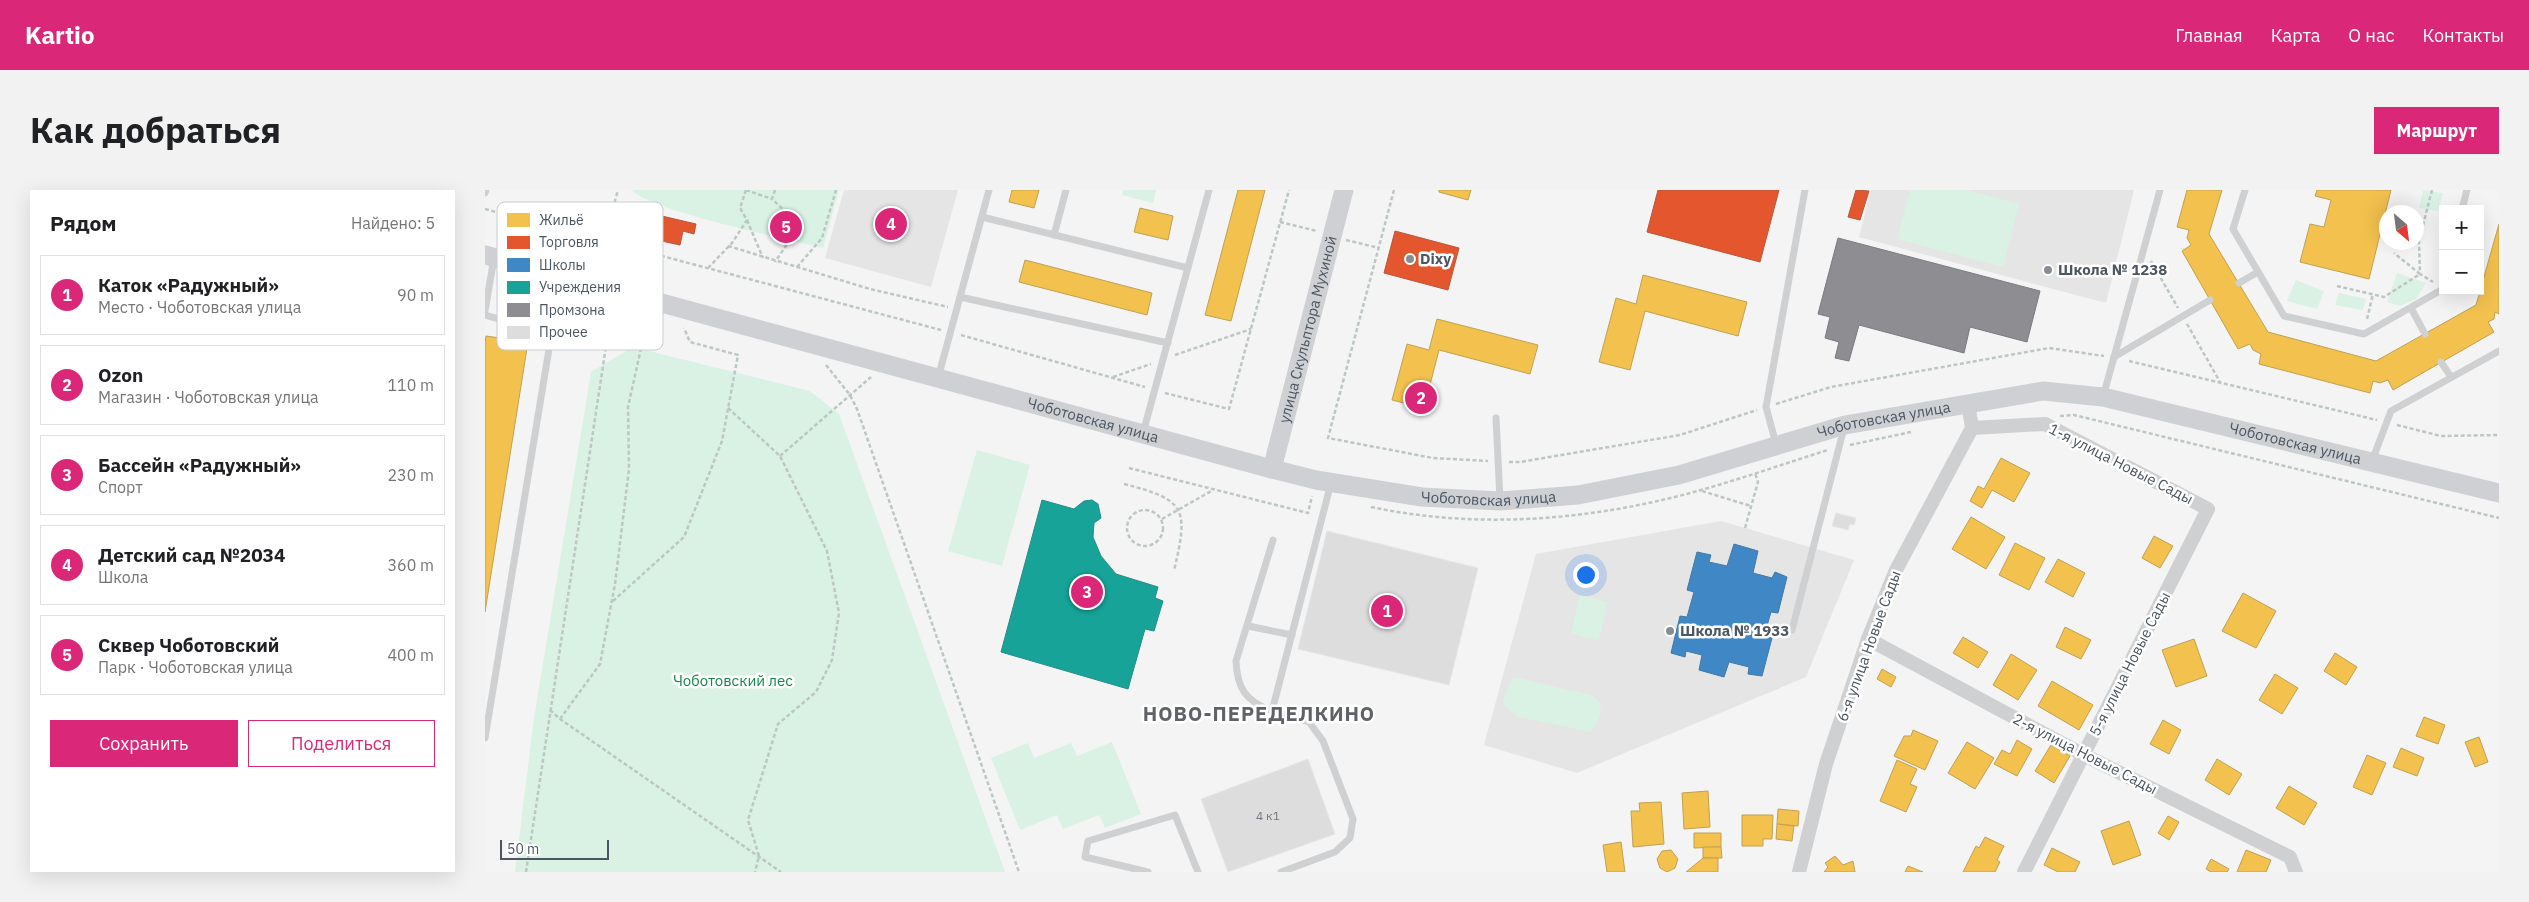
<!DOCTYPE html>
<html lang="ru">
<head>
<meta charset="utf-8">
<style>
  :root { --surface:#fff; --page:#f2f2f2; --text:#202124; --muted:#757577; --line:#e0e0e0; --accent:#db2777 }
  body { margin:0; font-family:"IBM Plex Sans",sans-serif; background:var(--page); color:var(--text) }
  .controls { position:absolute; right:15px; top:15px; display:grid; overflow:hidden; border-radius:0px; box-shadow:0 5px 20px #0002 }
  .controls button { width:45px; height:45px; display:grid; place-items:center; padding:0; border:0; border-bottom:1px solid var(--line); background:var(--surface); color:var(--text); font:25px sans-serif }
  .compass { position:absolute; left:1894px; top:15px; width:45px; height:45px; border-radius:50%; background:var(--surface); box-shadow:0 5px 20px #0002; rotate:152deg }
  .scale { position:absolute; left:15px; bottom:12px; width:109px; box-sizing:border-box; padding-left:5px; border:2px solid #4a5661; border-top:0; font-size:14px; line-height:18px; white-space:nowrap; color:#4a5661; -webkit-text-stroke:4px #fff; paint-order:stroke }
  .you { position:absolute; left:1100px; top:384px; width:18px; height:18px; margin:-12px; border:4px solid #fff; border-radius:50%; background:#1a73e8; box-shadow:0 0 0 8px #1a73e833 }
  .badge { display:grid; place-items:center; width:32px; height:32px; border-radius:50%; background:var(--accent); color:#fff; font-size:16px; font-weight:700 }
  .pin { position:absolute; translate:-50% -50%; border:2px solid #fff; box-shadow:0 1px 5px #0006 }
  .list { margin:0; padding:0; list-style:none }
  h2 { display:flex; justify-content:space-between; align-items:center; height:65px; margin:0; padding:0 20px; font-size:21px }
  h2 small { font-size:16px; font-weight:400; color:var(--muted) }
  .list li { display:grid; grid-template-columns:32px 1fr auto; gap:15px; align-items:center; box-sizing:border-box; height:80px; margin:0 10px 10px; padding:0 10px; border:1px solid var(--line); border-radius:0px }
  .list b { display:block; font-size:19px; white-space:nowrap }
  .list p { margin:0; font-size:16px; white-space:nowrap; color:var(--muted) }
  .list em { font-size:16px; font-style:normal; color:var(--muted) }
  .actions { display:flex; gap:10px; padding:15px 20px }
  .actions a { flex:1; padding:11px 0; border:1px solid var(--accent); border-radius:0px; text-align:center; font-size:18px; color:var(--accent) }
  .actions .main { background:var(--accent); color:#fff }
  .map { position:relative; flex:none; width:2014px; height:682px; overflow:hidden; border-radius:0px }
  header { display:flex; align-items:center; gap:30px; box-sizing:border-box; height:70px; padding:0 25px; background:var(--accent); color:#fff }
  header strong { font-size:24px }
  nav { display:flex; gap:28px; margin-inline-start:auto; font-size:18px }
  .intro { display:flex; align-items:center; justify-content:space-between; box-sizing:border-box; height:120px; padding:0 30px }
  h1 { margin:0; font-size:35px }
  .button { padding:12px 22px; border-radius:0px; background:var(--accent); color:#fff; font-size:18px; font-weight:700 }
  main { display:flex; gap:30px; padding:0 30px }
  aside { flex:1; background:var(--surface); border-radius:0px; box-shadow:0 5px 20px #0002 }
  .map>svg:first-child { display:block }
  .education { fill:#e6e5e6 }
  .green { fill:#d9f2e3 }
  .homes { fill:#f2c14e; stroke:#c0a154 }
  .shops { fill:#e4572e; stroke:#b6573d }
  .schools { fill:#3f88c5; stroke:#4279a7 }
  .public { fill:#17a398; stroke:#268c88 }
  .industry { fill:#8d8d92; stroke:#797c83 }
  .building { fill:#ddddde; stroke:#e5e6e7 }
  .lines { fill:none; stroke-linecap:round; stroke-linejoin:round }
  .path { stroke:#bcc7c4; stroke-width:2.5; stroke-dasharray:4 2.5; stroke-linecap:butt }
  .lane { stroke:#ced0d2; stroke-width:7 }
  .street { stroke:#ced0d2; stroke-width:14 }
  .secondary { stroke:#ced0d4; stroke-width:19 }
  .poi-dot { fill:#868d94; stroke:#fff; stroke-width:2 }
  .labels { text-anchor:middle; stroke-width:5; stroke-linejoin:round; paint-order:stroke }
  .number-label { font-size:12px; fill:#707881 }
  .poi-label { font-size:15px; font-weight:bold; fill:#4a5661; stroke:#fff; text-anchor:start }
  .street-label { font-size:15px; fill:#4a5661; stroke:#fff }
  .park-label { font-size:15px; fill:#17864f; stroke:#fff }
  .district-label { font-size:20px; font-weight:bold; letter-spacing:1px; fill:#5f6368; stroke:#fff }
  .key { fill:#fff; stroke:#c9ccd0; stroke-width:1 }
  .key-label { font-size:14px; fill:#4a5661 }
</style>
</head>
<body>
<header>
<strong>Kartio</strong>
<nav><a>Главная</a><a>Карта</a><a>О нас</a><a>Контакты</a></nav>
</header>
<div class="intro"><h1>Как добраться</h1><a class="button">Маршрут</a></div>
<main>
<aside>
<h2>Рядом<small>Найдено: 5</small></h2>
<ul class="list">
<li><span class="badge">1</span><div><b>Каток «Радужный»</b><p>Место · Чоботовская улица</p></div><em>90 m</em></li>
<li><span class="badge">2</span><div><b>Ozon</b><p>Магазин · Чоботовская улица</p></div><em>110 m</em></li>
<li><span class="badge">3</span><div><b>Бассейн «Радужный»</b><p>Спорт</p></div><em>230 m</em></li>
<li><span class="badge">4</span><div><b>Детский сад №2034</b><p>Школа</p></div><em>360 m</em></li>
<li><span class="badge">5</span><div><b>Сквер Чоботовский</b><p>Парк · Чоботовская улица</p></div><em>400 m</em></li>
</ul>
<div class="actions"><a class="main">Сохранить</a><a>Поделиться</a></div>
</aside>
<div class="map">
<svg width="2014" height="682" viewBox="0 0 2014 682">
  <rect width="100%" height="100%" fill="#f4f4f4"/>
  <g class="education">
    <path d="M359 0H473L446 97 340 68Z"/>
    <path d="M1386 0H1649L1621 113 1374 47Z"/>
    <path d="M1236 331 1369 370 1321 487 1092 583 999 555 1051 364Z"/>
  </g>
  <g class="green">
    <path d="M147 0H354L338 58C306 50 162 20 147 0Z"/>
    <path d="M638 0H671L668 13 637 5Z"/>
    <path d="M1425 0H1481L1534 14 1518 77 1412 49Z"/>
    <path d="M1938 0 1958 3 1953 21 1934 18Z"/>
    <path d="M1912 83 1941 93 1931 109 1915 116 1902 112Z"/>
    <path d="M1811 90 1839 101 1832 119 1802 111Z"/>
    <path d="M1854 103 1881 109 1878 120 1850 115Z"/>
    <path d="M148 157 325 201 354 224 520 682H30L49 528 106 182Z"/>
    <path d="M492 260 545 275 517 376 463 361Z"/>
    <path d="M1095 405 1122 412 1114 450 1086 444Z"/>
    <path d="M1033 488 1106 505C1109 507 1114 510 1115 514 1118 521 1111 537 1106 542L1034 527 1020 517 1018 511 1027 489Z"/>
    <path d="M627 552 656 624 620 638 614 625 578 639 572 625 535 640 506 568 543 553 549 568 586 553 592 566Z"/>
  </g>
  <g class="homes">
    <path d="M527 0H554L549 18 524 12Z"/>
    <path d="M753 0H780L746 131 720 125Z"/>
    <path d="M954 0H986L983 10 954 2Z"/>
    <path d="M1702 0H1737L1724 44 1783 142 1891 171 1991 115 2014 34V124L2010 122 2009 129 2003 132 2009 142 1908 200 1903 190 1895 193 1888 191 1885 203 1774 174 1776 164 1768 160 1765 154 1753 159 1697 61 1706 55 1702 48 1704 40 1692 37Z"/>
    <path d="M1832 0H1906L1884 89 1815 72 1825 34 1839 37 1846 10 1830 6Z"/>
    <path d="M655 18 688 26 683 50 649 42Z"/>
    <path d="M540 70 667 103 662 125 534 92Z"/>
    <path d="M1158 85 1262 112 1253 146 1160 121 1145 180 1114 172 1131 108 1151 114Z"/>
    <path d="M952 129 1053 155 1045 184 954 160 939 218 907 210 922 154 944 160Z"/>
    <path d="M1 146 43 152 0 422V153Z"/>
    <path d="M1516 268 1545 283 1529 312 1507 300 1497 318 1485 311 1493 296 1499 299Z"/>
    <path d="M1486 327 1520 347 1501 379 1467 359Z"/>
    <path d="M1669 346 1688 356 1675 378 1657 368Z"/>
    <path d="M1530 353 1560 368 1544 400 1514 385Z"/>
    <path d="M1573 369 1600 383 1588 407 1560 392Z"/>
    <path d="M1758 403 1791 421 1771 458 1737 441Z"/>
    <path d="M1580 437 1606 450 1596 469 1571 457Z"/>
    <path d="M1478 447 1503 462 1493 478 1468 463Z"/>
    <path d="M1709 449 1722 486 1691 497 1677 460Z"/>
    <path d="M1850 463 1872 477 1861 495 1839 481Z"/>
    <path d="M1526 464 1552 480 1533 510 1508 495Z"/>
    <path d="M1397 479 1411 487 1406 497 1392 489Z"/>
    <path d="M1790 484 1813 498 1797 524 1774 510Z"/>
    <path d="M1567 491 1608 515 1594 540 1553 516Z"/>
    <path d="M1939 527 1960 535 1953 554 1931 546Z"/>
    <path d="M1678 530 1696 540 1684 564 1665 554Z"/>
    <path d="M1428 540 1453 551 1440 580 1409 566 1419 546H1426Z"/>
    <path d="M1994 547 2003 572 1990 577 1980 552Z"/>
    <path d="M1532 550 1547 559 1532 586 1509 574 1517 560 1525 564Z"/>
    <path d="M1482 552 1509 568 1490 599 1463 583Z"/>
    <path d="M1566 555 1585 566 1569 593 1550 581Z"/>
    <path d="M1916 558 1939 568 1932 586 1908 577Z"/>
    <path d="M1882 565 1901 573 1887 605 1868 597Z"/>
    <path d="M1732 569 1757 584 1744 605 1720 590Z"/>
    <path d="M1412 570 1432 579 1425 594 1432 597 1421 622 1395 611Z"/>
    <path d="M1804 596 1832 613 1819 635 1791 618Z"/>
    <path d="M1223 601 1225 637 1199 639 1197 603Z"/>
    <path d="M1176 612 1179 654 1148 657 1146 621H1155L1154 613Z"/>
    <path d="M1293 619 1314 621 1313 636 1292 634Z"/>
    <path d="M1257 625H1288L1287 649H1278V656H1257Z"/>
    <path d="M1683 626 1694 632 1684 650 1673 643Z"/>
    <path d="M1644 631 1656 665 1628 675 1616 641Z"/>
    <path d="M1292 634 1309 636 1307 651 1291 649Z"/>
    <path d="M1209 643H1236V657L1209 658Z"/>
    <path d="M1500 647 1519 656 1512 670 1515 672 1510 682H1478L1491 656 1494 658Z"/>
    <path d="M1136 652 1140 682H1122L1118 655Z"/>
    <path d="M1218 657H1236L1237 668H1218Z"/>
    <path d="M1567 658 1595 672 1590 682H1573L1559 675Z"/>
    <path d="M1186 660 1193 669 1190 678 1182 682 1175 678 1172 669 1177 661Z"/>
    <path d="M1761 660 1786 670 1781 682H1752Z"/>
    <path d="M1350 666 1358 675 1368 671 1370 682H1339L1343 677 1340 673Z"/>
    <path d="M1218 668H1233V682H1201Z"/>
    <path d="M1726 669 1744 679 1742 682H1726L1721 679Z"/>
    <path d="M1423 676 1438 682H1420Z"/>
  </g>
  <g class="shops">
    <path d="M1173 0H1294L1275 72 1162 42Z"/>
    <path d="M1371 0 1384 1 1375 30 1363 27Z"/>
    <path d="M147 19 211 34 209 44 198 41 195 55 149 45 153 27 145 25Z"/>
    <path d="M910 41 974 58 963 100 899 83Z"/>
  </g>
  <path class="schools" d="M1249 354 1273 361 1268 383 1287 388 1290 382 1302 387 1293 423 1286 422 1279 446 1287 448 1277 486 1263 484 1264 477 1244 472 1239 487 1214 480 1217 465 1201 461 1200 467 1186 463 1195 426 1202 427 1209 402 1202 400 1212 362 1226 365 1224 372 1242 376Z"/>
  <path class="public" d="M557 310 589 319 599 311 607 310 613 314 616 328 609 333 608 347 616 366 631 384 673 397 670 408 678 411 669 441 660 439 643 499 516 462Z"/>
  <path class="industry" d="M1353 48 1555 101 1542 152 1485 137 1479 163 1374 135 1364 171 1350 168 1354 152 1340 148 1345 127 1333 124Z"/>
  <g class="building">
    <path d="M1351 323 1371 328 1369 335 1365 334 1363 340 1347 336Z"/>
    <path d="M842 341 993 378 964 495 813 459Z"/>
    <path d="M823 569 850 644 743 682 716 609Z"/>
  </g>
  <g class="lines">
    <g class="path">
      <path d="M261 0 287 9"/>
      <path d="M290 0 287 9 315 35 290 72"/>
      <path d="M909 0 843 248 948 268 1003 271"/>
      <path d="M1947 0 1934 51 1935 84 1948 92"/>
      <path d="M0 19 456 140"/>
      <path d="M262 30 278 68"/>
      <path d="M795 32 832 41"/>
      <path d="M119 50 133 0"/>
      <path d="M861 50 894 58"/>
      <path d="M243 56 385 99 463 117"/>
      <path d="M1666 71 1693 118"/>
      <path d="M312 77 337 48 351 0"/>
      <path d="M223 78 247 53 262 30 255 18 261 0"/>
      <path d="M1852 96 1899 107 1935 84 1909 63"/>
      <path d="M1882 129 1888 104"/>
      <path d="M1702 134 1735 192"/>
      <path d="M476 145 660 197"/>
      <path d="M690 165 766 139"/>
      <path d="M1644 171 1892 230"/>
      <path d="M341 175 365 205 372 219 534 682"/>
      <path d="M628 187 666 174"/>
      <path d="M680 203 744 219 804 0"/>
      <path d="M1291 214 1346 197 1564 158 1619 166"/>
      <path d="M243 218 295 266 342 361 354 423 347 470 331 502 293 534 263 630 274 666 270 682"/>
      <path d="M1575 226 1589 225 2014 328"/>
      <path d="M1912 235 1956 246 2014 245"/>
      <path d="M1365 255 1426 242"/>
      <path d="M295 266 386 187"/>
      <path d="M1024 272H1035L1195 245 1272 220"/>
      <path d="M644 278 823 323 827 306"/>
      <path d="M639 294C703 310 703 320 689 381"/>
      <path d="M1217 301 1266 316"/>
      <path d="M886 317C995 340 1110 330 1216 300 1259 288 1301 273 1343 260"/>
      <circle cx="660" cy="338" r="18"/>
      <path d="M677 329 728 300"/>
      <path d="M1260 338 1273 292 1270 283"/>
      <path d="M128 411 199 347 237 251 253 165 205 152 199 138"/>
      <path d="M65 520 75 529 296 682"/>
      <path d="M75 529 115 474 130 394 144 279 143 217 163 127"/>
      <path d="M41 682 127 117"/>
    </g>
    <g class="lane">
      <path d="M1760 0 1748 39 1799 126 1879 144 1958 99"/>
      <path d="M0 3 1 0"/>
      <path d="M1977 19 1982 0"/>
      <path d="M497 27 703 78"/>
      <path d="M569 45 581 0"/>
      <path d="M1754 93 1773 82"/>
      <path d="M475 107 683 153"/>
      <path d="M1926 118 1940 144"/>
      <path d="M0 121 9 68"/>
      <path d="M0 125 59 142 65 153 0 548"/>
      <path d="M1629 167 1725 110"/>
      <path d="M1956 172 1966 187"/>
      <path d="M453 188 504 0"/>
      <path d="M1618 207 1675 0"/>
      <path d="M1011 228 1015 310"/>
      <path d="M658 243 724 0"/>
      <path d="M1291 254 1281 217 1320 0"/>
      <path d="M1887 271 1906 221 2014 161"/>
      <path d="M763 436 807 445"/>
      <path d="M1307 440 1359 238"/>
      <path d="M787 521C761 511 752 499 751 471L788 350"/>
      <path d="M663 682 600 667 603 651 690 625 713 682"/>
      <path d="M796 682 850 662 865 648 868 629 838 551 824 532 787 521 846 293"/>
    </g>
    <g class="street">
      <path d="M1487 238 1560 234 1723 319 1539 682"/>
      <path d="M1383 449 1599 565 1805 667 1811 682"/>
      <path d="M1314 682 1341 574 1383 449 1411 380 1487 238 1483 213"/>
    </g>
    <g class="secondary">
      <path id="s1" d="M0 65 787 279 831 290 937 307 1015 311 1093 305 1194 285 1360 235 1558 201 1618 207 2014 303"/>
      <path id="s2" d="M787 279 859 0"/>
    </g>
  </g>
  <g class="poi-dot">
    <circle cx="925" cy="69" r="5"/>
    <circle cx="1563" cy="80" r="5"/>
    <circle cx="1185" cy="441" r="5"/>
  </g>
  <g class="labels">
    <g class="number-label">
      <text x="783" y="630">4 к1</text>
    </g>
    <g class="poi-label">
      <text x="935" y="74">Dixy</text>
      <text x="1573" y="85">Школа № 1238</text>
      <text x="1195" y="446">Школа № 1933</text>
    </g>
    <g class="street-label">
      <text dy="5" stroke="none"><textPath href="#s2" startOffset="144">улица Скульптора Мухиной</textPath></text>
      <text dy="5" stroke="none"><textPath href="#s1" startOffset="630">Чоботовская улица</textPath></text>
      <text dy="5" stroke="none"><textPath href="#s1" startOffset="1440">Чоботовская улица</textPath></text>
      <text dy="5" stroke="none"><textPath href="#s1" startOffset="1860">Чоботовская улица</textPath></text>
      <text transform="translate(1636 274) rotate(27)" y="5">1-я улица Новые Сады</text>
      <text dy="5" stroke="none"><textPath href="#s1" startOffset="1035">Чоботовская улица</textPath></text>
      <text transform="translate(1384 456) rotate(-70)" y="5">6-я улица Новые Сады</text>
      <text transform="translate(1645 474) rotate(-63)" y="5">5-я улица Новые Сады</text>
      <text transform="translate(1600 564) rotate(27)" y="5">2-я улица Новые Сады</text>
    </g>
    <g class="park-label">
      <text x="248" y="496">Чоботовский лес</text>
    </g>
    <g class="district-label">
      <text x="774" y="531">НОВО-ПЕРЕДЕЛКИНО</text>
    </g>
  </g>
  <rect x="12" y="12" width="166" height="148" rx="8" class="key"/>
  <rect x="22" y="23" width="23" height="14" fill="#f2c14e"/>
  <rect x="22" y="46" width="23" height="13" fill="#e4572e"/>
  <rect x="22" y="68" width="23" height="14" fill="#3f88c5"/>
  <rect x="22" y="91" width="23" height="13" fill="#17a398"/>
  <rect x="22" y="113" width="23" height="14" fill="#8d8d92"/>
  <rect x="22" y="136" width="23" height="13" fill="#ddddde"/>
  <g class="key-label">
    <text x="54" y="35">Жильё</text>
    <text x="54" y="57">Торговля</text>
    <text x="54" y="80">Школы</text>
    <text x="54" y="102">Учреждения</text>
    <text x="54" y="125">Промзона</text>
    <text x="54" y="147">Прочее</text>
  </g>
</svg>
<div class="controls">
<button>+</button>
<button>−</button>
</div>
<svg class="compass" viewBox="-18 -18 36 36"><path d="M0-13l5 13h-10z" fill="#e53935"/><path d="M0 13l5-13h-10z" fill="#757577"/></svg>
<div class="scale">50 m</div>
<div class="you"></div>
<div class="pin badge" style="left:902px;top:421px">1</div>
<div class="pin badge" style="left:936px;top:208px">2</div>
<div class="pin badge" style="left:602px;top:402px">3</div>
<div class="pin badge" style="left:406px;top:34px">4</div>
<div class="pin badge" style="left:301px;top:37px">5</div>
</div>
</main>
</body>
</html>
